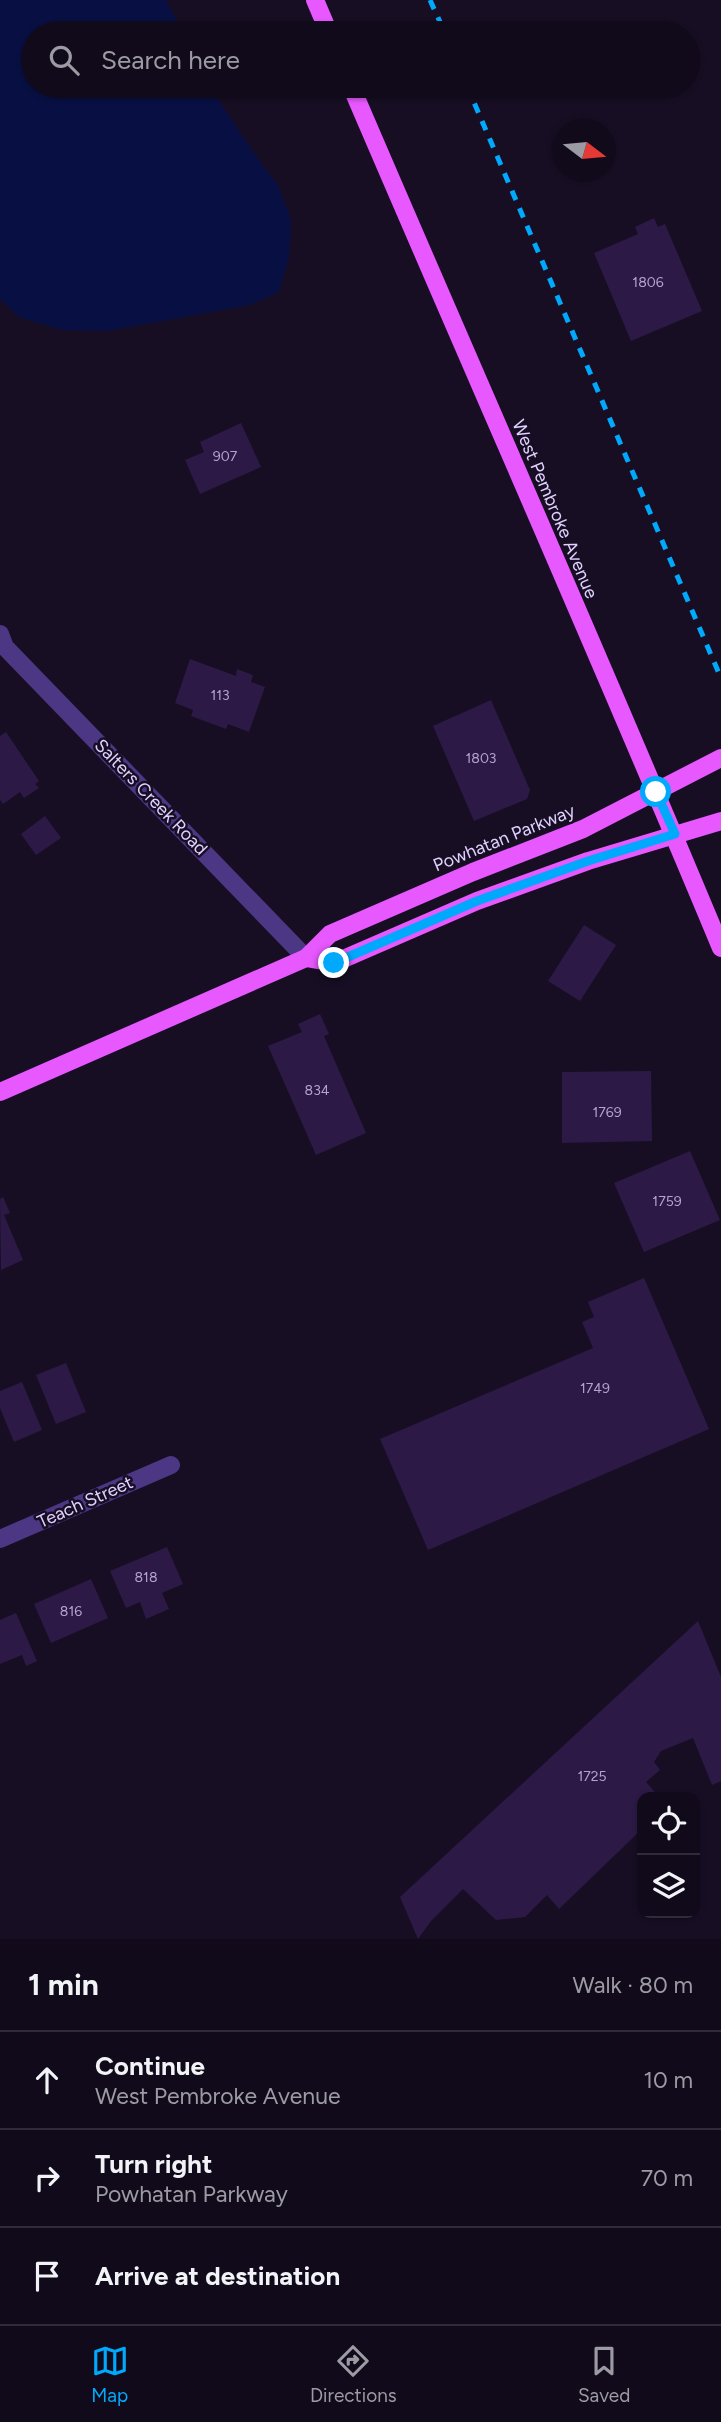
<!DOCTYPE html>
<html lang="en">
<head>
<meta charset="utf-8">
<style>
  :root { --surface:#110a1b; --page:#1e1828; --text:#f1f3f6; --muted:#9c9aa3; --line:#302b3a; --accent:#00a9fc }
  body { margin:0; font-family:Figtree,sans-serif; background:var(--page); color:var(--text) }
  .controls { position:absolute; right:21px; bottom:21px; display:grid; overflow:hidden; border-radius:14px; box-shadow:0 2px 5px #0004 }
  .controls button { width:63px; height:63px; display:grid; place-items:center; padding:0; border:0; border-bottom:2px solid var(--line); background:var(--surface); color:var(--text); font:35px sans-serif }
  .compass { position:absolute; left:553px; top:119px; width:63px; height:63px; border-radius:50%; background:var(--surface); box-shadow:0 2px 5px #0004; rotate:106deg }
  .stop { position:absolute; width:21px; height:21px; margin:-16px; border:5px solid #00a9fc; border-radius:50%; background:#fff }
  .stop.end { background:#00a9fc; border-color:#fff; box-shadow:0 2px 7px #0008 }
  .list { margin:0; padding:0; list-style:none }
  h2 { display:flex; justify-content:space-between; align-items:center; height:91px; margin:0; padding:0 28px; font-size:30px }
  h2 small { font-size:23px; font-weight:400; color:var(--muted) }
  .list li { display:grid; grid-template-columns:46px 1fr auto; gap:21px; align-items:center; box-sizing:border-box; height:98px; padding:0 28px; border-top:2px solid var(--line) }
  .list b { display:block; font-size:26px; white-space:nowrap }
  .list p { margin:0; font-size:23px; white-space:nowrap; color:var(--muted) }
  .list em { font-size:23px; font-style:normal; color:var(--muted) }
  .icon { flex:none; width:38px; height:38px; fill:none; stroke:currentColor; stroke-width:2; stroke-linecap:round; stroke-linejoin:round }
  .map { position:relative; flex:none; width:721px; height:1939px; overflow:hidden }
  .search { position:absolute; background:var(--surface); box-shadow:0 2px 5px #0004; left:21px; right:21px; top:21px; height:77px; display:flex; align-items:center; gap:18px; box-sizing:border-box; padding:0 24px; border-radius:38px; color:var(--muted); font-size:26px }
  .sheet { height:385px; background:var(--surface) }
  nav { display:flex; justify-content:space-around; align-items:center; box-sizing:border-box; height:98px; border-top:2px solid var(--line); background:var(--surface); font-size:19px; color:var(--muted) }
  nav a { display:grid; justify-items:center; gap:4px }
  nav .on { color:var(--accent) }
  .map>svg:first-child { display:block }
  .water { fill:#081043 }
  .building { fill:#2c1946 }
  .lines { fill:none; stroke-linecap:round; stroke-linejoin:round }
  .minor { stroke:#4c3785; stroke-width:18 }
  .major { stroke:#e758ff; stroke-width:18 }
  .rail { stroke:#00a9fc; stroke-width:5; stroke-dasharray:10 9; stroke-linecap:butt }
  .route { stroke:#00a9fc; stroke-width:9 }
  .labels { text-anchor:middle; stroke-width:5; stroke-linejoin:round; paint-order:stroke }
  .number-label { font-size:14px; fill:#b4a3d1 }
  .street-label { font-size:18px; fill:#e1d1ff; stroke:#170e24 }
</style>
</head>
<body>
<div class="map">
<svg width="721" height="1939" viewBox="0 0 721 1939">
  <rect width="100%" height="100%" fill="#170e24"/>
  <path class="water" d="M0 0H166L183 33H33V86H209L258 159 278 185 291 220 289 258 279 292 250 305 108 331 62 330 19 317 0 299Z"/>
  <g class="building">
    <path d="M654 218 658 227 665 224 702 311 631 341 594 253 638 234 635 227Z"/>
    <path d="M241 423 261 467 200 494 185 460 204 452 200 442Z"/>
    <path d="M190 659 236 676 237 669 253 675 251 682 265 687 249 732 228 724 226 729 191 716 193 710 175 703Z"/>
    <path d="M491 700 530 790 527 799 474 821 433 726Z"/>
    <path d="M6 732 39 781 35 784 39 788 24 798 20 792 3 804 0 800V736Z"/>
    <path d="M45 816 61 838 36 855 21 834Z"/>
    <path d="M584 925 616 945 580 1001 548 981Z"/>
    <path d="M320 1014 329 1034 324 1036 366 1133 316 1155 268 1046 302 1032 298 1024Z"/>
    <path d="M651 1071 652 1141 562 1143V1072Z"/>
    <path d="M690 1151 720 1220 644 1252 614 1183Z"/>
    <path d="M3 1197 10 1213 4 1215 23 1260 1 1270 0 1199Z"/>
    <path d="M644 1278 709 1429 428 1550 380 1439 593 1348 582 1322 594 1317 588 1302Z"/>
    <path d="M66 1363 86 1412 56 1424 36 1375Z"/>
    <path d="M22 1382 42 1430 14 1442 0 1408V1391Z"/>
    <path d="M167 1547 183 1584 162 1593 169 1609 146 1619 140 1602 126 1608 110 1571Z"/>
    <path d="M91 1579 108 1618 51 1643 34 1604Z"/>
    <path d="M16 1613 37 1661 26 1666 22 1655 0 1664V1620Z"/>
    <path d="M698 1621 721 1677V1781L712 1785 693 1738 661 1751 654 1762 660 1770 646 1782 659 1797H642V1829L559 1909 547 1895 525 1917 496 1920 463 1889 431 1921 418 1939 400 1897Z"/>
  </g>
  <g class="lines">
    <g class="minor">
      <path d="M0 634 5 647 306 958"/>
      <path d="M0 1539 171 1465"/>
    </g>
    <g class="major">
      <path d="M315 0 329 33"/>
      <path d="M351 86C474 373 601 659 721 948"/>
      <path d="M306 958 334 963 477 901 588 861 721 821"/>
      <path d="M0 1092 306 958 330 934 473 872 583 829 721 758"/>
    </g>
    <g class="rail">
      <path d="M430 0 445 33"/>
      <path d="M467 86 721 678"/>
    </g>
  </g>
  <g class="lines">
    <path class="route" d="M334 963 477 901 588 861 675 834 656 792"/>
  </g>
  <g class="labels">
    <g class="number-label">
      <text x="648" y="287">1806</text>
      <text x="225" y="461">907</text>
      <text x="220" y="700">113</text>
      <text x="481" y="763">1803</text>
      <text x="317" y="1095">834</text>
      <text x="607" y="1117">1769</text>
      <text x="667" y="1206">1759</text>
      <text x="595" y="1393">1749</text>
      <text x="146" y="1582">818</text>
      <text x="71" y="1616">816</text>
      <text x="592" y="1781">1725</text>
    </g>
    <g class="street-label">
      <text transform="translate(555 509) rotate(67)" y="6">West Pembroke Avenue</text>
      <text transform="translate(151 797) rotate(46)" y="6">Salters Creek Road</text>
      <text transform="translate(504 838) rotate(-22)" y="6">Powhatan Parkway</text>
      <text transform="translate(85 1502) rotate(-24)" y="6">Teach Street</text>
    </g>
  </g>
</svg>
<div class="controls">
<button><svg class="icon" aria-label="locate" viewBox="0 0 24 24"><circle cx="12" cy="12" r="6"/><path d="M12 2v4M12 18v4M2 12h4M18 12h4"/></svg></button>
<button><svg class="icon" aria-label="layers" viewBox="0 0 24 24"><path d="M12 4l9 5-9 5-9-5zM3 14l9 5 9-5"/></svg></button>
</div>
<svg class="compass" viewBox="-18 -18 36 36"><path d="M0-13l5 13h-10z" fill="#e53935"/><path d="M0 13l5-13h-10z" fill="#9c9aa3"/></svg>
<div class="stop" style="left:656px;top:792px"></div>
<div class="stop end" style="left:334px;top:963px"></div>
<div class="search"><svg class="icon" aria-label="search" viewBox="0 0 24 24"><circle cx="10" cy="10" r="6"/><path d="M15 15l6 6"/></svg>Search here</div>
</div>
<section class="sheet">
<h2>1 min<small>Walk · 80 m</small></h2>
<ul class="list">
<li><svg class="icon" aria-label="ahead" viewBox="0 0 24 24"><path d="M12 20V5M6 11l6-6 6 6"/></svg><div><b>Continue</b><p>West Pembroke Avenue</p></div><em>10 m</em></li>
<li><svg class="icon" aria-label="right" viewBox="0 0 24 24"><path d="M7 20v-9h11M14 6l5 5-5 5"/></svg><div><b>Turn right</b><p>Powhatan Parkway</p></div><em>70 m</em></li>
<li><svg class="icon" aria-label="arrive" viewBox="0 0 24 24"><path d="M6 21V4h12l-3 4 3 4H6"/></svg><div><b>Arrive at destination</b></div></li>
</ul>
</section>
<nav>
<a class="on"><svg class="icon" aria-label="map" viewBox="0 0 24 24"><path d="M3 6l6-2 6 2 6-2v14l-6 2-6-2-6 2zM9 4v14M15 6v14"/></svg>Map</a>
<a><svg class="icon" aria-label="directions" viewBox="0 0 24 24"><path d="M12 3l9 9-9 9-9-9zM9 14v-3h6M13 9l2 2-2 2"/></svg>Directions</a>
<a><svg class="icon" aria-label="saved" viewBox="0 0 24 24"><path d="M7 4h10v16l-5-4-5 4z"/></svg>Saved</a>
</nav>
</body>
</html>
